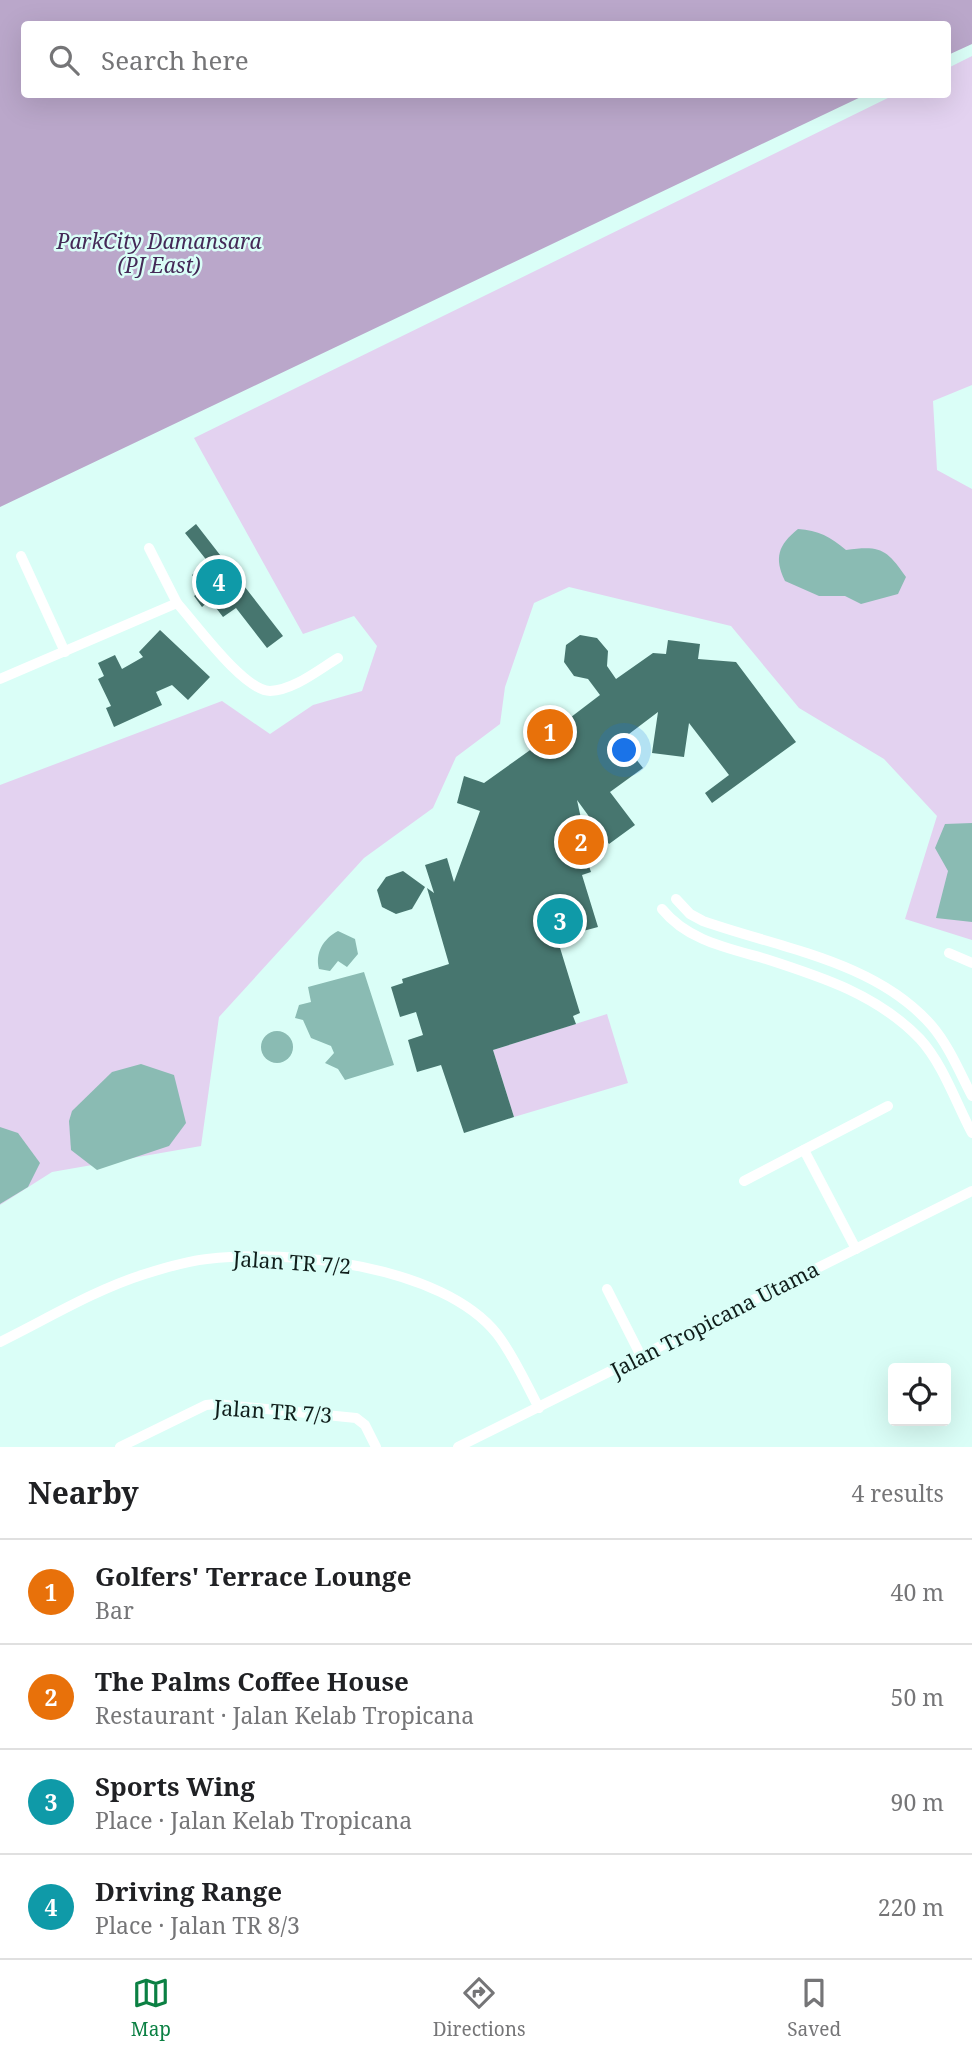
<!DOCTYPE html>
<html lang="en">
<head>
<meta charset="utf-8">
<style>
  :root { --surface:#fff; --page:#f6f6f6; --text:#202124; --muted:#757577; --line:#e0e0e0; --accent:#0b8043 }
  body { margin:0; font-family:"Noto Serif",serif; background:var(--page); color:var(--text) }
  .controls { position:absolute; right:21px; bottom:21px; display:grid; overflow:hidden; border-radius:7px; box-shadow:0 7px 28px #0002 }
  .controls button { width:63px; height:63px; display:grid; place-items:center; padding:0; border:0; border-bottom:2px solid var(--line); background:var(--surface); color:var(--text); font:35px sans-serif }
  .you { position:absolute; left:625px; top:751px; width:24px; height:24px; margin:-18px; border:5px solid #fff; border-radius:50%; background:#1a73e8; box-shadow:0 0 0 10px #1a73e833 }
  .badge { display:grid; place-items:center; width:46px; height:46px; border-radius:50%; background:var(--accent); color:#fff; font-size:23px; font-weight:700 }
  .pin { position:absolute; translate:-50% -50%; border:4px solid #fff; box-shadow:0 2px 7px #0006 }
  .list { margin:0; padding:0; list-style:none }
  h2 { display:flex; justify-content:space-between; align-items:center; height:91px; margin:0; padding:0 28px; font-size:30px }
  h2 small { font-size:23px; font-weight:400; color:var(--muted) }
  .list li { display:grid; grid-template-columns:46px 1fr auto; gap:21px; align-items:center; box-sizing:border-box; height:105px; padding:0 28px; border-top:2px solid var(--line) }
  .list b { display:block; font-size:26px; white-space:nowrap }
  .list p { margin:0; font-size:23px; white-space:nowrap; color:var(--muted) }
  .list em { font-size:23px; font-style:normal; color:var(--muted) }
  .icon { flex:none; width:38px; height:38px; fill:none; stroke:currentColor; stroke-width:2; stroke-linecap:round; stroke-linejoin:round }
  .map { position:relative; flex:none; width:972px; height:1447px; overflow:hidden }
  .search { position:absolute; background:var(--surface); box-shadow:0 7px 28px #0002; left:21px; right:21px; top:21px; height:77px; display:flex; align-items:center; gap:18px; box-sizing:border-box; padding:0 24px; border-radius:7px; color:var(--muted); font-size:26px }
  .sheet { height:511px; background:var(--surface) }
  nav { display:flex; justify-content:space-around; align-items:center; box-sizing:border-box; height:98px; border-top:2px solid var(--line); background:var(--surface); font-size:19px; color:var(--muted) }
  nav a { display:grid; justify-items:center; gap:4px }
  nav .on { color:var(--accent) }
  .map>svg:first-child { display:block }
  .green { fill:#e3d2f0 }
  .forest { fill:#baa7ca }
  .water { fill:#8abbb3 }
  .building { fill:#47766f }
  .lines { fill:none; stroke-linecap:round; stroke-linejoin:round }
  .minor { stroke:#fff; stroke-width:10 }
  .labels { text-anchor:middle; stroke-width:5; stroke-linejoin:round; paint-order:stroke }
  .park-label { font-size:21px; font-style:italic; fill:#442957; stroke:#dafef7 }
  .street-label { font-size:21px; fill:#101e1b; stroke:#dafef7 }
</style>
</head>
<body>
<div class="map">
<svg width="972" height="1447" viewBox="0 0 972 1447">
  <rect width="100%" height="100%" fill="#dafef7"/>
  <g class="green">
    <path d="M972 56V385L933 401 937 470 972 489V940L905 919 937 816 884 759 799 708 731 626 569 587 534 603 505 687 500 724 456 757 433 808 364 858 219 1017 201 1146 52 1172 0 1205V785L222 701 270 734 313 705 362 691 377 646 354 616 303 634 194 438 894 95 948 94V68Z"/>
    <path d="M607 1014 628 1083 514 1117 493 1050Z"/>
  </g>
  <path class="forest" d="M0 0H972V44L948 55V24H24V94L865 95 0 507Z"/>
  <g class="water">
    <path d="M798 529C818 530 831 537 846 550 880 545 887 549 906 577L898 594 861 604 845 596H819L785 581C774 558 778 545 798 529Z"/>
    <path d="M972 823V922L936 918 948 871 935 848 945 824Z"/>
    <path d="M338 931 355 939 358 954 347 967 338 961 330 971 319 969C315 953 323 939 338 931Z"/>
    <path d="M364 972 394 1065 345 1080 338 1069 325 1063 334 1053 331 1046 311 1038 303 1020 295 1018 299 1005 311 1002 308 987Z"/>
    <circle cx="277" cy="1047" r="16"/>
    <path d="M141 1064 174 1075 186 1123 169 1146 97 1170 71 1150 69 1121 72 1111 112 1072Z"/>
    <path d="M0 1127 18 1133 40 1163 28 1187 0 1204Z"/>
  </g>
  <g class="building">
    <path d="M196 524 283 636 267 648 236 608 223 617 210 600 202 607 194 596 203 589 192 575 208 562 185 533Z"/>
    <path d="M160 630 210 677 188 700 172 685 156 692 162 705 114 727 106 708 111 706 98 679 104 676 98 663 115 655 122 669 143 657 139 652Z"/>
    <path d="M580 635 597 638 608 651 607 666 616 679 653 653 666 654 668 640 700 644 698 659 736 662 796 742 712 803 705 793 729 775 689 723 684 757 652 753 658 712 621 740 643 768 610 792 635 825 609 844 577 800 587 846 583 848 591 872 582 875 598 927 557 938 580 1013 573 1016 576 1024 493 1050 514 1117 464 1133 441 1065 417 1072 408 1040 423 1035 416 1012 400 1017 391 987 403 983 402 979 449 964 427 888 434 893 425 865 447 858 454 882 480 811 457 803 464 776 484 783 533 748 525 737 551 717 558 727 600 695 588 679 574 676 564 662 566 645Z"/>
    <path d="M403 871 425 887 412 909 396 914 382 907 377 890 386 877Z"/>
  </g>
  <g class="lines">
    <g class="minor">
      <path d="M149 548 177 603"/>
      <path d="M21 556 65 652"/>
      <path d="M0 679 177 603C196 624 244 691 270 691 294 690 318 670 338 658"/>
      <path d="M676 899 690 914 703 921C779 948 876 961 932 1026 949 1046 960 1073 972 1096"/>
      <path d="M662 909C688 941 728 948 766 959 822 977 878 995 920 1039 943 1064 956 1103 972 1133"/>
      <path d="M949 953 972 963"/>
      <path d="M804 1150 856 1249"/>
      <path d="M744 1181 888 1106"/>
      <path d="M607 1289 642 1358"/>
      <path d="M0 1342C47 1319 94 1290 145 1274 164 1268 187 1261 207 1259 289 1249 442 1265 497 1334 514 1356 526 1384 539 1408"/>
      <path d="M120 1447 206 1405 216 1404 356 1418 365 1425 376 1447"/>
      <path d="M458 1447 972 1191"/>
    </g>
  </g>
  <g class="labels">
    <g class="park-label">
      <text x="159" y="249">ParkCity Damansara<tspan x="159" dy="24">(PJ East)</tspan></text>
    </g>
    <g class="street-label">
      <text transform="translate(292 1263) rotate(4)" y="7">Jalan TR 7/2</text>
      <text transform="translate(715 1320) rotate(-27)" y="7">Jalan Tropicana Utama</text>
      <text transform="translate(273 1412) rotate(4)" y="7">Jalan TR 7/3</text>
    </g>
  </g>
</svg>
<div class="controls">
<button><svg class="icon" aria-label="locate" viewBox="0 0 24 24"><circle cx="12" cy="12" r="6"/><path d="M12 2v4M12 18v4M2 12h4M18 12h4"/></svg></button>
</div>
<div class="you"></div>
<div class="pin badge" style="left:550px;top:732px;background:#e8710a">1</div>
<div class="pin badge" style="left:581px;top:842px;background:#e8710a">2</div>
<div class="pin badge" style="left:560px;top:921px;background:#0f9aa8">3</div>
<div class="pin badge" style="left:219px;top:582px;background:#0f9aa8">4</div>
<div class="search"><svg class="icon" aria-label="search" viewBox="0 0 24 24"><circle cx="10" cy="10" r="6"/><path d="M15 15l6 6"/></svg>Search here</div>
</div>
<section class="sheet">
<h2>Nearby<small>4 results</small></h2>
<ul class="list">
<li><span class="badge" style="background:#e8710a">1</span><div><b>Golfers' Terrace Lounge</b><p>Bar</p></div><em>40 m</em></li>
<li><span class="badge" style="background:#e8710a">2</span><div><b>The Palms Coffee House</b><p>Restaurant · Jalan Kelab Tropicana</p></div><em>50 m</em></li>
<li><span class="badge" style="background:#0f9aa8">3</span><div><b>Sports Wing</b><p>Place · Jalan Kelab Tropicana</p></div><em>90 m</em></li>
<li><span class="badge" style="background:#0f9aa8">4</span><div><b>Driving Range</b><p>Place · Jalan TR 8/3</p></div><em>220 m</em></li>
</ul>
</section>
<nav>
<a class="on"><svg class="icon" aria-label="map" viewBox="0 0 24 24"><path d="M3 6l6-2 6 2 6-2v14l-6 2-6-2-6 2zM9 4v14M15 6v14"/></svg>Map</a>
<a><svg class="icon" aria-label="directions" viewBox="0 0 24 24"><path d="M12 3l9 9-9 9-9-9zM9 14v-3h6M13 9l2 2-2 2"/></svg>Directions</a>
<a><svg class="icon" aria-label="saved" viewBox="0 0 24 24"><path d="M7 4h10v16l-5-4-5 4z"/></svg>Saved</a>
</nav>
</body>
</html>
